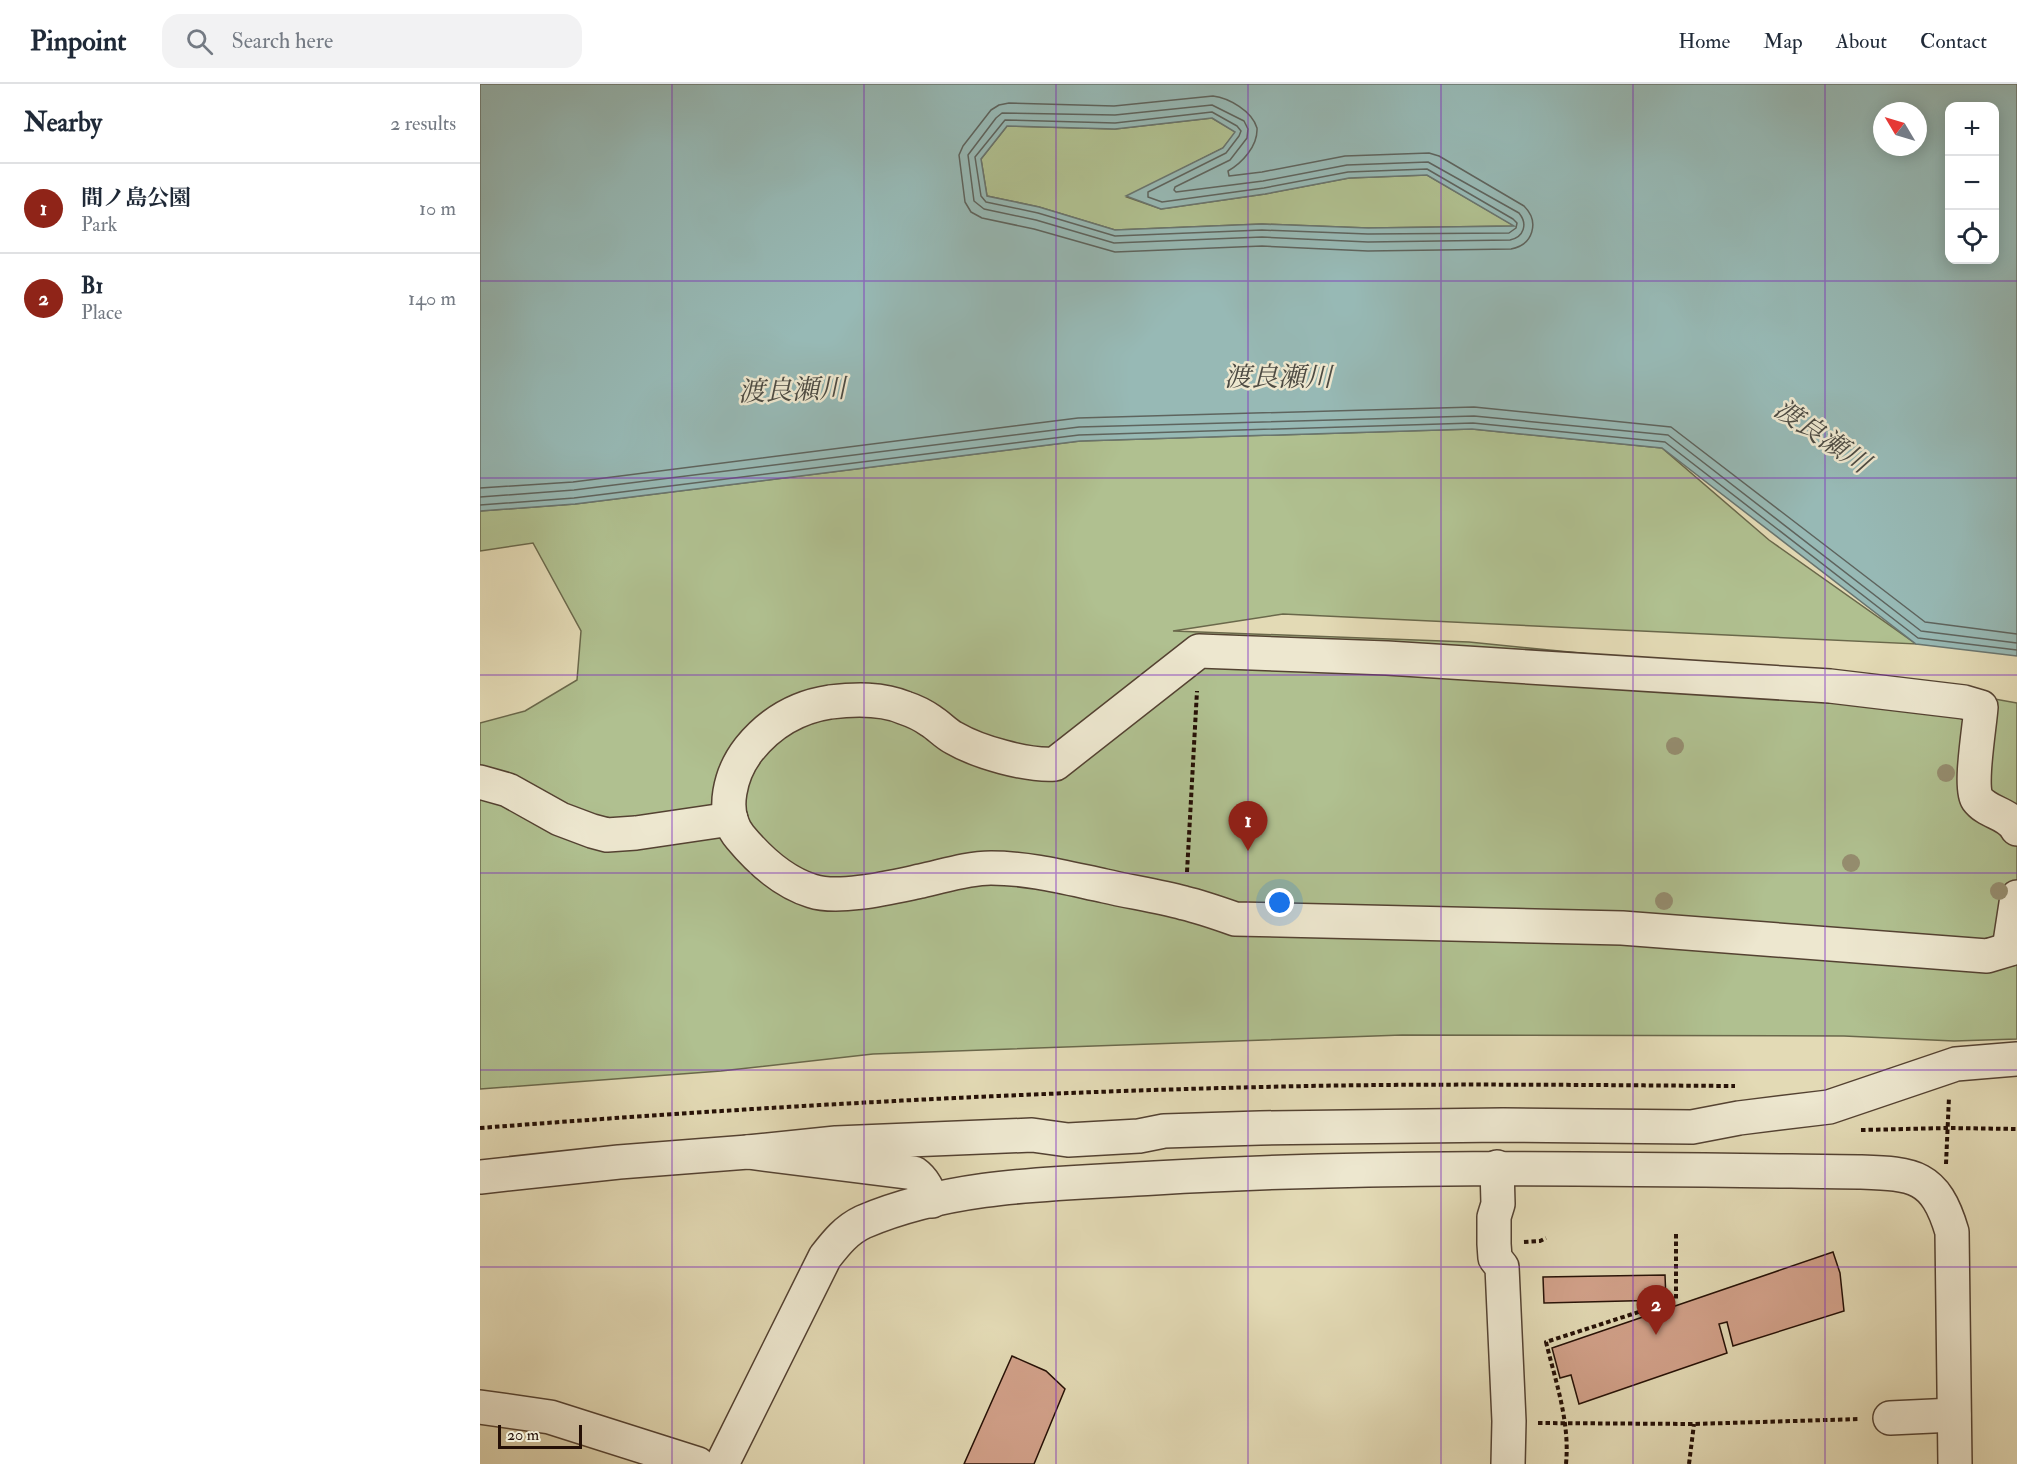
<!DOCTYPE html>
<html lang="en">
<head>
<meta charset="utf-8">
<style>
  :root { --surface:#fff; --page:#f2f2f3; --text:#1f2937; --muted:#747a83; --line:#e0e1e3; --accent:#8f2418 }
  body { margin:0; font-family:"IM FELL Double Pica","Noto Serif JP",serif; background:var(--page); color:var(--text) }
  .controls { position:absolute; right:18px; top:18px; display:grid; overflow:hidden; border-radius:12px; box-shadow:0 3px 15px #0003 }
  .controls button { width:54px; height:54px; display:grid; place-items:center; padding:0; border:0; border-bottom:2px solid var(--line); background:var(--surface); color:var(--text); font:30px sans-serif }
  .compass { position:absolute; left:1393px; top:18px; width:54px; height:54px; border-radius:50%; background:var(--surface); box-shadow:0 3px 15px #0003; rotate:308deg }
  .scale { position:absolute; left:18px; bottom:15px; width:84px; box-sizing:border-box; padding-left:6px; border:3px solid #251006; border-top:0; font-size:16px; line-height:21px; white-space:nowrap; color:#251006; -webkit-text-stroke:4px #ede7cf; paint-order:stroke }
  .you { position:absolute; left:800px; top:819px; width:21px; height:21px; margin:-15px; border:4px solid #fff; border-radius:50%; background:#1a73e8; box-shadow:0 0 0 9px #1a73e833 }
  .badge { display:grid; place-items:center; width:39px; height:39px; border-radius:50%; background:var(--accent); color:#fff; font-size:20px; font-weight:700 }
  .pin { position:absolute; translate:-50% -50px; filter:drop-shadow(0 2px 3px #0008) }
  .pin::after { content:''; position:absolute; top:32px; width:21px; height:18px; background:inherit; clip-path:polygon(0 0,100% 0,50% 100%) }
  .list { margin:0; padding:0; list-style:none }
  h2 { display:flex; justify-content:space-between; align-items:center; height:78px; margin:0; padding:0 24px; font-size:26px }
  h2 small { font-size:20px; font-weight:400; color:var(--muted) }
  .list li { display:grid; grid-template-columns:39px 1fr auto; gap:18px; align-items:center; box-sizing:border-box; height:90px; padding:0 24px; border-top:2px solid var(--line) }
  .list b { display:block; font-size:22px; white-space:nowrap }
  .list p { margin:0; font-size:20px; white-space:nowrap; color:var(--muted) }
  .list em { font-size:20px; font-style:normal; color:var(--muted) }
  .icon { flex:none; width:33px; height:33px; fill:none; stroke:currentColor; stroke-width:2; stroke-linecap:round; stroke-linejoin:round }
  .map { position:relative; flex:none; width:1537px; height:1380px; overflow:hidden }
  header { display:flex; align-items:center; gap:36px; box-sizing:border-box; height:84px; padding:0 30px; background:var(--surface); border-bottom:2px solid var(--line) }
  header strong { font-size:28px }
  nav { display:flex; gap:33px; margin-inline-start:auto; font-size:21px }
  .search { width:420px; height:54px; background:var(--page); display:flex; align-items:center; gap:15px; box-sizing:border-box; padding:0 21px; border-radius:18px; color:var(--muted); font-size:22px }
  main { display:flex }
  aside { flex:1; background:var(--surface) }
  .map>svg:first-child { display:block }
  .green { fill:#b0c090; stroke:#6a684b; stroke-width:1.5 }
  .water { fill:#97b9b5; stroke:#69756f; stroke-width:1.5; fill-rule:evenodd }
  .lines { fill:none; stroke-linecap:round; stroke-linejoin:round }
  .shore { stroke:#5e645e; stroke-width:1.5 }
  .building { fill:#d2a18a; stroke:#251006; stroke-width:1.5 }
  .minor-casing { stroke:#544232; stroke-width:36 }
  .path { stroke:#251006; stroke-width:4; stroke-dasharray:4.5 3; stroke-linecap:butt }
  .minor { stroke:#ede7cf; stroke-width:33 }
  .tree { fill:#958d6f }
  .grid { fill:none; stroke:#7b2cbf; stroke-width:1.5; stroke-opacity:0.55 }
  .labels { text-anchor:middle; stroke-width:5; stroke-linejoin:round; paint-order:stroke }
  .water-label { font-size:27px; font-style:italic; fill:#4d4b43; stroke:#ede7cf }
</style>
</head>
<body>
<header>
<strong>Pinpoint</strong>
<div class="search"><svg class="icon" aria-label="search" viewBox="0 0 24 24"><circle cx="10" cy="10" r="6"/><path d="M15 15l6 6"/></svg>Search here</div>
<nav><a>Home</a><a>Map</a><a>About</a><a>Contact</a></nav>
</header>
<main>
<aside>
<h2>Nearby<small>2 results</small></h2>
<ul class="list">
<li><span class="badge">1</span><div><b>間ノ島公園</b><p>Park</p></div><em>10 m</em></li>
<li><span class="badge">2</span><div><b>B1</b><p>Place</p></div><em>140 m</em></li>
</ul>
</aside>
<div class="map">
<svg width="1537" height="1380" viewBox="0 0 1537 1380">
  <rect width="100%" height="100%" fill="#e3dab5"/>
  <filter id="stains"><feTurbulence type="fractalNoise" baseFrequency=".00333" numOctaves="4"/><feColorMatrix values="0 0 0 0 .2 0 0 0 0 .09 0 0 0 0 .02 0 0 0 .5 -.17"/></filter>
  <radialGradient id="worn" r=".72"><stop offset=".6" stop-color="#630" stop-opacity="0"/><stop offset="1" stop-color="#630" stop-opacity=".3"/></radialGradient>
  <g class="green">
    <path d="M732 34 756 48 743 64 647 113 681 125 785 110 869 94 947 91 1035 142 888 144 782 140 635 146 559 123 507 112 501 75 527 42 635 45Z"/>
    <path d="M992 345 1182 364 1289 456 1436 560 803 530 693 547 989 558 1453 604 1537 619V955L1474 957 1364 952 922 951 393 970 241 987 0 1005V639L45 627 97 596 101 547 53 459 0 467V427L95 420 600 357Z"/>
  </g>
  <path class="water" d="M0 0H1537V572L1436 560 1182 364 992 345 600 357 95 420 0 427ZM1470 22H1514V176H1470ZM1402 27H1438V63H1402ZM732 34 755 48 743 64 646 112 681 125 785 110 869 94 947 91 1034 142 888 144 782 140 635 146 559 123 507 112 501 75 527 42 635 45Z"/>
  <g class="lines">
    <g class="shore">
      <path d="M733 12C749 14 772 27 777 44 778 62 762 79 748 87L749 92 782 88 865 72 949 69 959 72 1044 122C1060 138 1053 161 1031 165L888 167 782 162 635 168 554 145 502 134 491 128 485 118 479 71 483 62 511 26 519 21 529 19 634 22Z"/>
      <path d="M732 21 764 37 768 45 767 54 750 76 695 103 694 106 696 108 783 97 867 81 948 78 1039 129C1048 140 1044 153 1030 156L888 158 782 153 634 159 556 136 504 125 494 117 488 71 516 34 522 29 635 31Z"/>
      <path d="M732 28 757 42 761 47 759 52 746 69 668 108V113L682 118 784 104 868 88 947 85 1033 135 1037 139 1036 144 1029 149 888 150 782 146 635 152 558 129 506 118 501 112 495 73 525 36 635 39Z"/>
      <path d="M0 404 93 398 598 334 994 323 1191 343 1445 538 1537 550"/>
      <path d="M0 413 94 406 599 343 994 332 1188 351 1441 547 1537 559"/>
      <path d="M0 421 94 414 599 351 993 339 1185 358 1438 554 1537 566"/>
    </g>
  </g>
  <g class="building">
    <path d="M1353 1168 1360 1189 1364 1227 1253 1262 1247 1238 1239 1240 1247 1269 1099 1320 1091 1291 1080 1294 1072 1264Z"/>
    <path d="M1185 1191 1186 1216 1064 1219 1063 1193Z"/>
    <path d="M532 1272 566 1287 585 1305 554 1380H484Z"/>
  </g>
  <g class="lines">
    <defs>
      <g id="minor">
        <path d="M0 698 28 706 80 735 112 747 127 751 156 749 251 735"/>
        <path d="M1537 745C1528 728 1508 730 1497 715 1489 704 1500 640 1501 623L1484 618 1350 602 907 574 719 567 575 680C547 682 498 668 474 654 466 650 459 642 451 637 444 632 434 627 425 624 402 614 375 615 350 618 317 623 290 639 269 665 251 688 239 728 260 753 279 776 303 798 332 807 359 816 412 803 441 797 464 792 487 784 511 784 550 784 587 794 625 802 651 808 678 812 704 819 721 823 738 829 755 835L1142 844 1507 872 1537 863"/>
        <path d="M1529 865 1537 813"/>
        <path d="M268 1068 356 1059 552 1051 588 1056 659 1052 684 1047 780 1044 1023 1041 1212 1043 1259 1034 1349 1023 1476 980 1537 975"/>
        <path d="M1017 1083 1018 1120 1014 1133V1160L1015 1174 1022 1183 1029 1337 1028 1380"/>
        <path d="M0 1093 139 1078 268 1068 434 1089C444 1096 448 1106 452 1117"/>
        <path d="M0 1323 70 1333 218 1380"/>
        <path d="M1410 1334 1474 1331"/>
        <path d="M242 1380 345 1173C356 1159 366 1146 383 1138 474 1099 578 1100 675 1094 910 1080 1144 1085 1379 1088 1433 1090 1455 1090 1472 1148L1475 1380"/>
      </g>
    </defs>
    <use href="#minor" class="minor-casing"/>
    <g class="path">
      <path d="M707 788 717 607"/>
      <path d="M0 1044C260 1024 521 1009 782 1003 939 999 1097 1001 1255 1002"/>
      <path d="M1381 1046 1468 1044 1537 1045"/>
      <path d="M1466 1080 1469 1013"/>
      <path d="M1044 1158 1060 1157 1066 1154"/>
      <path d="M1058 1339 1214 1340 1380 1335"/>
      <path d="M1086 1380C1090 1338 1076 1299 1066 1258L1196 1216V1150"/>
      <path d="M1209 1380 1214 1340"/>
    </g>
    <use href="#minor" class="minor"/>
  </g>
  <g class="tree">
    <circle cx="1195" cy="662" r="9"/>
    <circle cx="1466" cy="689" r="9"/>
    <circle cx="1371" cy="779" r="9"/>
    <circle cx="1519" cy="807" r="9"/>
    <circle cx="1184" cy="817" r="9"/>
  </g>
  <path class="grid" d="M192 0V1380M384 0V1380M576 0V1380M768 0V1380M961 0V1380M1153 0V1380M1345 0V1380M0 197H1537M0 394H1537M0 591H1537M0 789H1537M0 986H1537M0 1183H1537"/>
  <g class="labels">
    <g class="water-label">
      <text x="798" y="302">渡良瀬川</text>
      <text transform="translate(312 306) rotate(-2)" y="9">渡良瀬川</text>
      <text transform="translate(1342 352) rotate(34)" y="9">渡良瀬川</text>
    </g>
  </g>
  <rect width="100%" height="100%" filter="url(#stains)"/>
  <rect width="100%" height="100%" fill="url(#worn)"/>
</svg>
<div class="controls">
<button>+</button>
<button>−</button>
<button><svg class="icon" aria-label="locate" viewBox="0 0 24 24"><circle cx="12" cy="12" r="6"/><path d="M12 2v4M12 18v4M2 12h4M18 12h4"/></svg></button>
</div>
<svg class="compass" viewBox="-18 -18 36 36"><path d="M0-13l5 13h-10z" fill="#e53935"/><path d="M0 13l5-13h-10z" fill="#747a83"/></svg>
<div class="scale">20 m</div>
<div class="you"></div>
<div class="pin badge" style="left:768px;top:767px">1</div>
<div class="pin badge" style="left:1176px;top:1251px">2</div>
</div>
</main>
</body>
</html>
